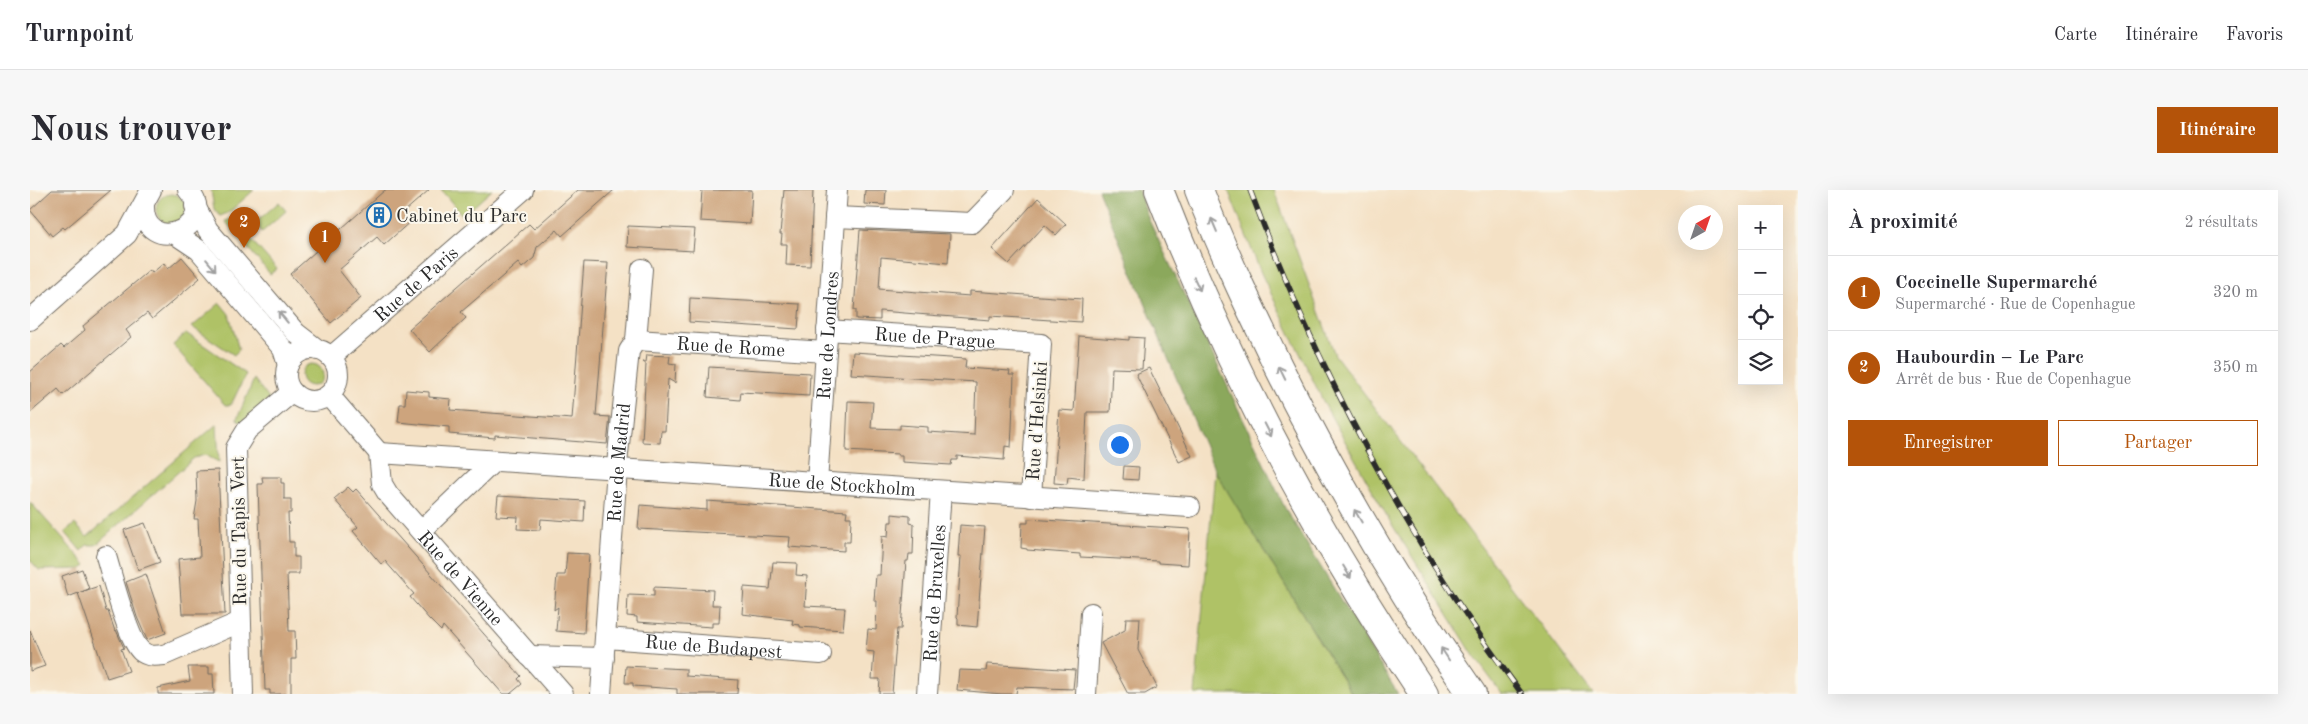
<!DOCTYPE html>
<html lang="fr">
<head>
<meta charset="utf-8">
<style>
  :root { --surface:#fff; --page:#f7f7f7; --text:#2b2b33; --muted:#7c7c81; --line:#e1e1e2; --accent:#b45309 }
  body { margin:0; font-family:"Old Standard TT",serif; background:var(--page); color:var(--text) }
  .controls { position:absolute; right:15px; top:15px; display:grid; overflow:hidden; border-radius:0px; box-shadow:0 5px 20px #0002 }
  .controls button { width:45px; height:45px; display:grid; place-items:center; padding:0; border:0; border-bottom:1px solid var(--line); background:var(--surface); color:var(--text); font:25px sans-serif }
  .compass { position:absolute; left:1648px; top:15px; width:45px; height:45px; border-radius:50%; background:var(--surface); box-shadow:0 5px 20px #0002; rotate:40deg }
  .you { position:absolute; left:1089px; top:254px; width:18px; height:18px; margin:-12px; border:4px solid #fff; border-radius:50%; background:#1a73e8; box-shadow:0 0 0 8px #1a73e833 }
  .badge { display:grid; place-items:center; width:32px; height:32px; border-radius:50%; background:var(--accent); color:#fff; font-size:16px; font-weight:700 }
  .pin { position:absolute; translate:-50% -41px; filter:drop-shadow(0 1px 2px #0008) }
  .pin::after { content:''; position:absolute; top:26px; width:18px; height:15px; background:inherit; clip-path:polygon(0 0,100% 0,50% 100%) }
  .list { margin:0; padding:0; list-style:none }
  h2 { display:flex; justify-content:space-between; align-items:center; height:65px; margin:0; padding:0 20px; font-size:21px }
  h2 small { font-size:16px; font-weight:400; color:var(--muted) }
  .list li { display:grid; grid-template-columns:32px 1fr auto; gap:15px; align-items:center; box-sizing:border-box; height:75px; padding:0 20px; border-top:1px solid var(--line) }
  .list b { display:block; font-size:19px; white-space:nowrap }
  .list p { margin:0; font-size:16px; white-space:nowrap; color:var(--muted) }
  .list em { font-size:16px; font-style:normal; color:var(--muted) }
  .actions { display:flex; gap:10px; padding:15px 20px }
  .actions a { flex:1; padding:11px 0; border:1px solid var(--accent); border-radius:0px; text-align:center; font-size:18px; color:var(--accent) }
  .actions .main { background:var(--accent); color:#fff }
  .icon { flex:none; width:28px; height:28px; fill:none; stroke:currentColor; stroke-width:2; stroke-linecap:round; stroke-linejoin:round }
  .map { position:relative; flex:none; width:1768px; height:504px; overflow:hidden; border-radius:0px }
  header { display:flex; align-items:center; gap:30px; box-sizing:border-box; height:70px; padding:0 25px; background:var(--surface); border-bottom:1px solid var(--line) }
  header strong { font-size:24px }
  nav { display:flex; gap:28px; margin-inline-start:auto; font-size:18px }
  .intro { display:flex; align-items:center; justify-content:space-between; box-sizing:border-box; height:120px; padding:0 30px }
  h1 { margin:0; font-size:35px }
  .button { padding:12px 22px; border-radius:0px; background:var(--accent); color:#fff; font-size:18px; font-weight:700 }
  main { display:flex; gap:30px; padding:0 30px }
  aside { flex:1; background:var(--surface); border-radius:0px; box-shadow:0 5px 20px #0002 }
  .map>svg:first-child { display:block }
  .green { fill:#afc266; stroke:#6d7648 }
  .forest { fill:#8ba85b; stroke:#5b6a43 }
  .building { fill:#cda47d }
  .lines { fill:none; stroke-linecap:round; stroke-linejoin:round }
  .street-casing { stroke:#716b61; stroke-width:22 }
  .highway-casing { stroke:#716b61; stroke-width:30 }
  .street { stroke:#fff; stroke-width:20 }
  .highway { stroke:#fff; stroke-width:28 }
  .rail-casing { stroke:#2b2b2b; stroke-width:5.5 }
  .rail { stroke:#fbf7ec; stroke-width:4; stroke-dasharray:11; stroke-linecap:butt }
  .oneway { stroke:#a0a0a0 }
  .labels { text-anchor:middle; stroke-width:4; stroke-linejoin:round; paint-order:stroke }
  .poi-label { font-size:19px; fill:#2b2b2b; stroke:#fbf7ec; text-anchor:start }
  .street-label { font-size:19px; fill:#2b2b2b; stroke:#fbf7ec }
</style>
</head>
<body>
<header>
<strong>Turnpoint</strong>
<nav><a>Carte</a><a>Itinéraire</a><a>Favoris</a></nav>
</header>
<div class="intro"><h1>Nous trouver</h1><a class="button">Itinéraire</a></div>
<main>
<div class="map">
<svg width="1768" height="504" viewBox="0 0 1768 504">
  <rect width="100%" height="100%" fill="#fbf7ec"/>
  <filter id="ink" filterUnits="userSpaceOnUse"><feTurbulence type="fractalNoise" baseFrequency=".02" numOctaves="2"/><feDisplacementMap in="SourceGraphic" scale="10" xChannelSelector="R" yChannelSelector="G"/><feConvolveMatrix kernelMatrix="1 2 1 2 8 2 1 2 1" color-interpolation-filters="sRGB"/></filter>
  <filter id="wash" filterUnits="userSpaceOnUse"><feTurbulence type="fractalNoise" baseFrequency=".0096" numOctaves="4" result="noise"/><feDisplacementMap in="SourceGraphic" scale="20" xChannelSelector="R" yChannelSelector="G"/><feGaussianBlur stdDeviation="1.12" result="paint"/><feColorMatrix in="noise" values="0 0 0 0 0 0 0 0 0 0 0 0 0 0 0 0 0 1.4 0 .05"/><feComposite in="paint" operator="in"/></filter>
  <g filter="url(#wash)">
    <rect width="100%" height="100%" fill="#f4e1c5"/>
    <g class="green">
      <path d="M181 0H224L198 23 190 26 184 19Z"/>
      <path d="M411 0H462L433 26Z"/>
      <path d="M1198 0H1244L1305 165 1563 504H1472L1444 466 1358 328 1297 219 1231 83Z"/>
      <circle cx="141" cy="19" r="15"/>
      <path d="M249 12 256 21 232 42 225 33Z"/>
      <path d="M203 29 247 79 240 84 195 31Z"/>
      <path d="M190 113 199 124 209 160 204 165 162 137Z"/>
      <path d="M156 143 216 184 201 215H195L143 155Z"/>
      <circle cx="282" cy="185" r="11"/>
      <path d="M224 189 239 209 212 234 207 229Z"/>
      <path d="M187 234 189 272 175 265 164 268 66 355H57L51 361 35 342 45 334 57 347Z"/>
      <path d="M1185 281 1313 490 1322 504H1165Z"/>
      <path d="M0 312 56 375 52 379 9 380 0 370Z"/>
    </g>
    <path class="forest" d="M1068 0H1108L1119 30 1255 318 1368 504H1322L1185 281Z"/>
    <g id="blocks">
      <g class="building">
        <path d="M22 0H81L35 39 33 37 22 46 0 20Z"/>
        <path d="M355 0H399L374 22 382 30 354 55 347 47 309 80 331 108 301 133 260 84Z"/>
        <path d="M548 0H584L532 46 527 40 507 57 504 68 492 78 488 73 431 122 436 128 400 162 379 139 499 34 504 39Z"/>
        <path d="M672 0H722L720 34 670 31Z"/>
        <path d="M754 0H783L780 76 756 75 757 54H751L752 44H750Z"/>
        <path d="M835 0H856L855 15 834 14Z"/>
        <path d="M1008 8 1036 34 1026 45 1015 35 979 74 962 59Z"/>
        <path d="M598 36 665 39 663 61 597 57Z"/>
        <path d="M830 40 920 44 918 73 851 67 849 99 940 106V101L1052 109 1051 132 960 126V130L850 121V130L826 129V120H824Z"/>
        <path d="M152 67 170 88 122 129 117 123 96 140 101 147 33 205 28 199 0 223V182L31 155 34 158 55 140 53 136 120 80 122 83 134 73 138 79Z"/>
        <path d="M554 72 578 73 566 226 580 227 577 254 465 245V248L419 244V237L368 232 370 214H375L376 200 399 202V207L421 209 420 220 542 229Z"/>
        <path d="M660 108 770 114 768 139 659 132Z"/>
        <path d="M1049 146 1099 150V147L1114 148 1112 179 1082 178 1080 222H1057L1054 289 1038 287 1037 294 1024 293 1029 220 1044 221Z"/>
        <path d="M823 162 936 169 935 178 980 181 979 185H984L982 238 981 257 975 256 974 270 927 266V270H922L921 275 872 272V266H868V264L816 261 818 211 843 212 841 238 870 239V235L898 237V242L944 245 946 192 821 184Z"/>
        <path d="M617 165 640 166 639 173 646 174 645 193 638 189 635 241H631L630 253 612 252 616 174 613 172H616Z"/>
        <path d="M679 177 780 183 779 206 711 202 710 210 677 207Z"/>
        <path d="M1119 178 1162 266 1149 272 1106 184Z"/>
        <path d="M1094 276 1109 277 1108 290 1093 289Z"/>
        <path d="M188 280 195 424H152L148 369 170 367 168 329H164L167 311 166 281Z"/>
        <path d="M232 287H251V293H254V309H261V323H258L259 352H264V367H269V384H257L259 441H265L266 469H261V504H240V500H235L229 326 228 294H233Z"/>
        <path d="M318 297 323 302 326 299 491 486 488 489 492 494 480 504H473L413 436 411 441 399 429 380 407 384 404 355 371 351 374 323 341 328 337 304 309Z"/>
        <path d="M468 306 555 311 554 332 511 329 510 340 487 339 488 327 466 326Z"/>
        <path d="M677 311 817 321 816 327H821L820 352H814V361L759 357 760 347 608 339 610 315 677 320Z"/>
        <path d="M862 324 880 326V333L884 334 883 364H879L878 371H876L871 439H867L862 504H849L850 489H842L844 462 836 461 838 439 846 440 847 411H844L846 385H850L852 346 858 347 859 332H862Z"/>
        <path d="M998 329 1160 339 1158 375 1128 373V371L1050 367V364L997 360V359L991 358 992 333H998Z"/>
        <path d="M115 333 130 372 108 380 94 340Z"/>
        <path d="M930 335 955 337 947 437 928 435V428L927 427 931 366H928Z"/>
        <path d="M537 363 559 364 554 443 526 441 528 417 524 420 527 385H535Z"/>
        <path d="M743 372 767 373 766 385 777 386 775 416 815 418 813 440 770 437V435L762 434 763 430 712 424 714 397 740 399Z"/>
        <path d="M52 379 59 399 38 407 32 386Z"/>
        <path d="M116 384 136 443 117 450 107 427 96 392Z"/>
        <path d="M69 396 76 421H78L85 441 86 440 94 458 91 459 99 481 77 488 48 403Z"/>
        <path d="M624 397 683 400 682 415H690L689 433H682V437L607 432V427L597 426 598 405 624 406Z"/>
        <path d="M1096 428H1110L1108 460 1127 497 1115 504H1098L1071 453 1095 440Z"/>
        <path d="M0 440 15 476 0 481Z"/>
        <path d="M957 474 1045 480 1043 499 987 497 986 504H972L927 500 929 480 956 481Z"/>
        <path d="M596 476 656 479V486L708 490 707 504H647V499L603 496V493H595Z"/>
        <path d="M158 477H179V484H183L184 504H128V498L160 491Z"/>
      </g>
    </g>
  </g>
  <g filter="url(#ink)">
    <use href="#blocks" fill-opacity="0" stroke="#716b61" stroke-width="1"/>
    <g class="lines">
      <defs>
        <g id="street">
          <path d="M114 15C112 68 192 38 158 0"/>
          <path d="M165 16 178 40 266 143 288 160"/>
          <path d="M805 27 942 33 974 0"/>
          <path d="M145 44 169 60 253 159 258 175"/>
          <path d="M0 130 97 44 121 0"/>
          <path id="s1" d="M797 140 1011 154 1001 307"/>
          <path id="s2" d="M606 150 796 162"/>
          <circle cx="282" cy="185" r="26"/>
          <path id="s3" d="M301 167 493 0"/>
          <path d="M299 205 349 263"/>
          <path id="s4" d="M349 263 1160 317"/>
          <path id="s5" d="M349 263 352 294 358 304 533 504"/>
          <path id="s6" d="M787 293 807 0"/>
          <path d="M391 341 464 271"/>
          <path d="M76 366C82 386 98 450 111 461 118 467 126 466 134 465L210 432"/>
          <path id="s7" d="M576 448 791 464"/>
          <path d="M499 466 574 468"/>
          <path d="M213 504 206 258 217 240 262 202"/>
          <path id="s8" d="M571 504 588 264 599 161 606 150 612 79"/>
          <path id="s9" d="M897 504 911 301"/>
          <path d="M1056 504 1061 423"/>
        </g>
        <g id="highway">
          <path d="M1129 0C1198 178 1288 346 1394 504"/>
          <path d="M1169 0C1192 60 1220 118 1248 176 1305 290 1369 400 1442 504"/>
        </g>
      </defs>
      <use href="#street" class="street-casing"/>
      <use href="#highway" class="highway-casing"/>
      <use href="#street" class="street"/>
      <use href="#highway" class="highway"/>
      <defs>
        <path id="rail" d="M1220 0C1287 179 1377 350 1492 504"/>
      </defs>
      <use href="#rail" class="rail-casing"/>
      <use href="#rail" class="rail"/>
    </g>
    <defs><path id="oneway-shaft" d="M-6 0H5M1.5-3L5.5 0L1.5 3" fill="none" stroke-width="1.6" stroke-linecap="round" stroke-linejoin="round" transform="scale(1.25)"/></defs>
    <g class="oneway">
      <use href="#oneway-shaft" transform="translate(1184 35) rotate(-113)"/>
      <use href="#oneway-shaft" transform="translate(181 75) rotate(50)"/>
      <use href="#oneway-shaft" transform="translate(1167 94) rotate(65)"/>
      <use href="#oneway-shaft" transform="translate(253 127) rotate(-130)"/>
      <use href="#oneway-shaft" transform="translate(1252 183) rotate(-116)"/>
      <use href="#oneway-shaft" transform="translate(1238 240) rotate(63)"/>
      <use href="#oneway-shaft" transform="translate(1328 326) rotate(-120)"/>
      <use href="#oneway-shaft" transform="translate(1317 382) rotate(59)"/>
      <use href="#oneway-shaft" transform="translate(1415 464) rotate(-123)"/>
    </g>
  </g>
  <defs>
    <symbol id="building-ring" viewBox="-11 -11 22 22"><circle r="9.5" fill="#fbf7ec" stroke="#1f6fb2" stroke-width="1.5"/><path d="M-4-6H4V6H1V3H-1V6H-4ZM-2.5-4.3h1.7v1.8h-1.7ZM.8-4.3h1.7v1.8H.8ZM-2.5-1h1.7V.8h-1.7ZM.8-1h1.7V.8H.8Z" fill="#1f6fb2"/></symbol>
  </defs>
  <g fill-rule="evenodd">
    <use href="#building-ring" x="335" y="11" width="28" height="28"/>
  </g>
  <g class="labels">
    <g class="poi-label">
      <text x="366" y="32">Cabinet du Parc</text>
    </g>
    <g class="street-label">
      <text dy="7" stroke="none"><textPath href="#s3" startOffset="112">Rue de Paris</textPath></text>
      <text dy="7" stroke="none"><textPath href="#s6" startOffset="148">Rue de Londres</textPath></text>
      <text dy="7" stroke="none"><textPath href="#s1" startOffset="108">Rue de Prague</textPath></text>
      <text dy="7" stroke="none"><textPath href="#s2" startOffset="95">Rue de Rome</textPath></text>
      <text transform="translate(1006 231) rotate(-86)" y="7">Rue d'Helsinki</text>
      <text dy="7" stroke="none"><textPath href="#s8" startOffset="232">Rue de Madrid</textPath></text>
      <text dy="7" stroke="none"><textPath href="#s4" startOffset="464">Rue de Stockholm</textPath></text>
      <text transform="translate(208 341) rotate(-91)" y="7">Rue du Tapis Vert</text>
      <text dy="7" stroke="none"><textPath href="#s5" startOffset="154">Rue de Vienne</textPath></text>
      <text dy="7" stroke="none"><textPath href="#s9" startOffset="101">Rue de Bruxelles</textPath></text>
      <text dy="7" stroke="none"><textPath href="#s7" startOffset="108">Rue de Budapest</textPath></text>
    </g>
  </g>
</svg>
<div class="controls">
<button>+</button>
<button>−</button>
<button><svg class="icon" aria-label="locate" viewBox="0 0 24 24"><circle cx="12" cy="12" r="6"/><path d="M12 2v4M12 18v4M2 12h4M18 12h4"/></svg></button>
<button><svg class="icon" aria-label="layers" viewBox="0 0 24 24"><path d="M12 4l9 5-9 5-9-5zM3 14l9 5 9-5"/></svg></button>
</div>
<svg class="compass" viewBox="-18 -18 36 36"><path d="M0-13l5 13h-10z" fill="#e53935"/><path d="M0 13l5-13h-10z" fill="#7c7c81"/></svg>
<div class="you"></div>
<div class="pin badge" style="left:295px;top:73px">1</div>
<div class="pin badge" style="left:214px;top:58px">2</div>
</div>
<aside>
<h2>À proximité<small>2 résultats</small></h2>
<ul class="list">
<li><span class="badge">1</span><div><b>Coccinelle Supermarché</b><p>Supermarché · Rue de Copenhague</p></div><em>320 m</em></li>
<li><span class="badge">2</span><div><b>Haubourdin – Le Parc</b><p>Arrêt de bus · Rue de Copenhague</p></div><em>350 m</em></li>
</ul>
<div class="actions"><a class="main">Enregistrer</a><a>Partager</a></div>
</aside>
</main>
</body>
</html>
